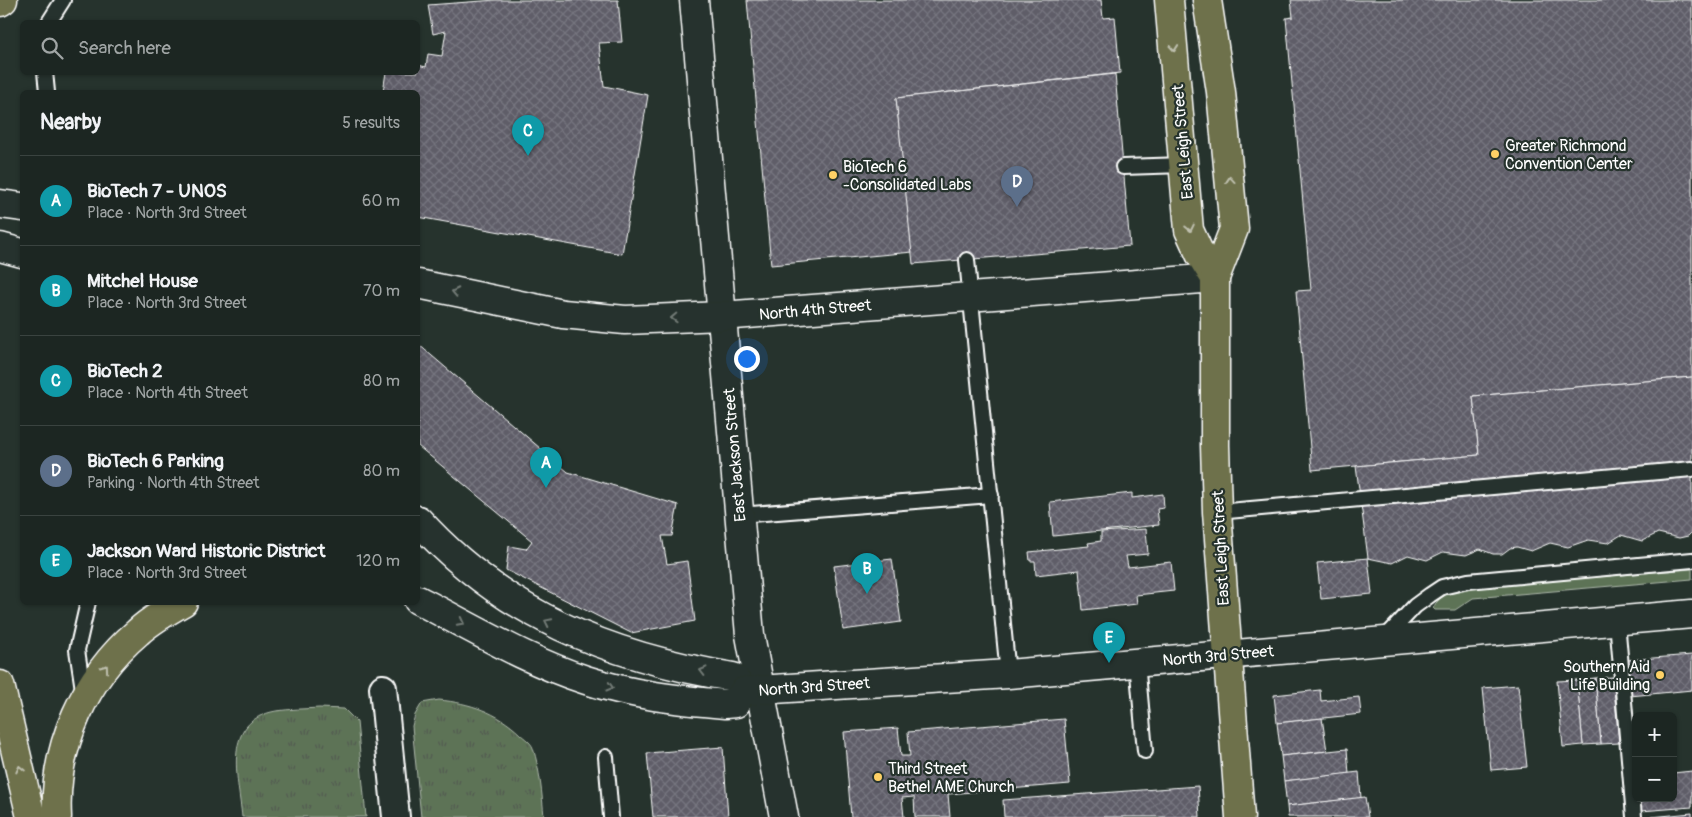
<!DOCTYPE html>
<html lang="en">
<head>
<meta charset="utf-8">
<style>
  :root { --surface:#1c2622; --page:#29322f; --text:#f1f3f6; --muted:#a0a5a5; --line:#3a4340; --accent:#ffd166 }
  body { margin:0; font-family:Pangolin,sans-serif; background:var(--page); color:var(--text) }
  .controls { position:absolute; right:15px; bottom:15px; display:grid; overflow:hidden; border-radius:8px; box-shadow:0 1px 4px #0004 }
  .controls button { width:45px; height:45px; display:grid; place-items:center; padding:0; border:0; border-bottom:1px solid var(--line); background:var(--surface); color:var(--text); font:25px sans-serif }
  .you { position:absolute; left:746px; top:358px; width:18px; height:18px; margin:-12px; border:4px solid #fff; border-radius:50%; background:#1a73e8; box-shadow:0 0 0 8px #1a73e833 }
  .badge { display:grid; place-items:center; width:32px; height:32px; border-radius:50%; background:var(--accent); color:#fff; font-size:16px; font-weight:700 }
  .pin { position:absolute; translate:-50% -41px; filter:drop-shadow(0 1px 2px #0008) }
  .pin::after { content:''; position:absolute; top:26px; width:18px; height:15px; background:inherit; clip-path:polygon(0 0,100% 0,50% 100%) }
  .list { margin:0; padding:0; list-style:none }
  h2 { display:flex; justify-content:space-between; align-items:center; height:65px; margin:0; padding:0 20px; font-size:21px }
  h2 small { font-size:16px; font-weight:400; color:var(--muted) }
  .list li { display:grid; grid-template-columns:32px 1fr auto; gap:15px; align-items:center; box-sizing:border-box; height:90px; padding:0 20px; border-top:1px solid var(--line) }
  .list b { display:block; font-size:19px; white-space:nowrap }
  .list p { margin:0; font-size:16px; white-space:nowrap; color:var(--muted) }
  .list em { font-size:16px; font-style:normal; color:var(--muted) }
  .icon { flex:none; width:28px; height:28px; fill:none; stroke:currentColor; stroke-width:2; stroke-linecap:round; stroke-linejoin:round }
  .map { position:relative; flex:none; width:1692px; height:817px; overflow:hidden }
  .search { position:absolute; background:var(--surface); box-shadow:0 1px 4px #0004; left:20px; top:20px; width:400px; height:55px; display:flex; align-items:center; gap:12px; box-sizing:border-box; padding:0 18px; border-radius:8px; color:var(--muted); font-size:19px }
  .panel { position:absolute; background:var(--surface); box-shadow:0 1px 4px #0004; left:20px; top:90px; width:400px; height:515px; border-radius:8px }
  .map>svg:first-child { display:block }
  .grass { fill:url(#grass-tufts); stroke:#aeb9ab }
  .garden { fill:#5d7357; stroke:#aeb9ab }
  .building { fill:url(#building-cross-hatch); stroke:#fff }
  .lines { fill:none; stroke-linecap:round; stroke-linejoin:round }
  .lane-casing { stroke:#fff; stroke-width:18 }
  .street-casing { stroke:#fff; stroke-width:30 }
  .secondary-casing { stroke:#fff; stroke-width:31 }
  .primary-casing { stroke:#fff; stroke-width:31 }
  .highway-casing { stroke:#fff; stroke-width:31 }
  .lane { stroke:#26332d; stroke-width:14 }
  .street { stroke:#26332d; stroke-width:26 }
  .secondary { stroke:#26332d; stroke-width:28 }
  .primary { stroke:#6e714b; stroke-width:28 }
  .highway { stroke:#6e714b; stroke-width:28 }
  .oneway { stroke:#bebfae }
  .oneway2 { stroke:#727a76 }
  .poi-dot { fill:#ffd166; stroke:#26332d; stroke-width:2 }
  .labels { text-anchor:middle; stroke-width:4.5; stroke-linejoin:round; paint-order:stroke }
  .street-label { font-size:16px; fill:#fff; stroke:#26332d }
  .poi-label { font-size:16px; fill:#fff; stroke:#26332d; text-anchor:start }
</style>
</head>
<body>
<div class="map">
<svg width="1692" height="817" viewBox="0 0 1692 817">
  <defs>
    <pattern id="grass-tufts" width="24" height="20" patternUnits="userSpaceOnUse" patternTransform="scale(1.25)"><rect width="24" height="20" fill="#5d7357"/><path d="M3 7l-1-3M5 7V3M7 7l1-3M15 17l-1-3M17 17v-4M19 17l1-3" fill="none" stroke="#525a50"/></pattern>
    <pattern id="building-cross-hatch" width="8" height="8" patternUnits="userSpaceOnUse" patternTransform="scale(1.25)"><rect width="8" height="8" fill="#5e5d68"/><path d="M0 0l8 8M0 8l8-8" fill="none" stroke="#76757f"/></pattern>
  </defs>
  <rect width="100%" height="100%" fill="#26332d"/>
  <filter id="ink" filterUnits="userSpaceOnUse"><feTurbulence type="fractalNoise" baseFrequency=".02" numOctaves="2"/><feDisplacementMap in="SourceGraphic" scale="10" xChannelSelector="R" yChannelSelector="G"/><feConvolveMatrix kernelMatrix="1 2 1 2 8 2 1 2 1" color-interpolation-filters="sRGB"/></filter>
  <g filter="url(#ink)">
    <g class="grass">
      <path d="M439 700C470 703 497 712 520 734 524 738 531 742 533 748 540 770 542 794 544 817H421L412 726 415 715 422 703Z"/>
      <path d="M319 708 344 709 357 722 366 817H242C238 776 221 721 276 711 290 709 305 709 319 708Z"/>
    </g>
    <path class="garden" d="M1692 569V579L1473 598 1455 610H1435L1433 608C1440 594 1452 592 1466 588Z"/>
    <g class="building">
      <path d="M496 0H618L622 42 599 43 604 86 648 95 622 254 418 217V92H383L386 72H418V65L426 67 428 54 442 56 446 31 433 34 428 5Z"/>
      <path d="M747 0H1101L1103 18 1115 17 1120 73 896 98 913 252 771 265Z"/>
      <path d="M1291 0H1692V377L1473 396 1479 455 1312 470 1296 291 1311 290 1286 18 1293 17Z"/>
      <path d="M1115 74 1130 246 913 264 896 98Z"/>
      <path d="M418 344 568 472 678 505 672 536H662L667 564 687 561 695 621 631 633 506 570 509 546 526 549 532 541 418 446Z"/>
      <path d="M1692 377V532L1688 536 1679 538 1658 533 1642 541 1621 535 1608 543 1588 540 1568 547 1550 543 1531 551 1517 547 1510 548 1502 554H1493L1480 549 1466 555 1443 552 1427 560 1408 555 1392 563 1368 558 1356 466 1479 455 1473 396Z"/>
      <path d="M1132 493V498L1163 494 1164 508 1157 509 1159 525 1053 536 1050 502Z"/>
      <path d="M1146 529 1148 554 1126 556 1128 567 1171 562 1174 591 1136 595 1137 604 1083 610 1079 570 1036 575 1035 561H1030L1029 552 1089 546 1088 543 1101 541V532Z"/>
      <path d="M1368 558 1372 594 1321 599 1317 563Z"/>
      <path d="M892 559 901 622 843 630 834 566Z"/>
      <path d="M1692 655V690L1630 696 1627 660Z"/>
      <path d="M1613 677 1619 743 1601 744 1595 678Z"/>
      <path d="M1595 678 1601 744 1583 745 1577 680Z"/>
      <path d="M1577 680 1583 745 1563 747 1557 681Z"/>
      <path d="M1518 685 1527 767 1491 770 1483 688Z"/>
      <path d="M1320 690 1321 701 1359 697 1361 714 1277 723 1274 695Z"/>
      <path d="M1322 718 1327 751 1281 756 1277 723Z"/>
      <path d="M1064 719 1070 784 948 794 950 817H915L914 797 902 798 904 817H851L844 732 898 728 901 756H910L908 732Z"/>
      <path d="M723 747 728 817H653L647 753Z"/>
      <path d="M1347 749 1349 774 1284 781 1281 756Z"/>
      <path d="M1692 771V807L1641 811 1640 798H1673V773Z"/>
      <path d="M1359 772 1361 798 1287 806 1284 781Z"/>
      <path d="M1198 786 1200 817H1004L1003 800Z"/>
      <path d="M1365 797 1368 817H1288L1287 806Z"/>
      <path d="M1692 813V817H1651Z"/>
    </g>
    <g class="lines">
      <defs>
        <g id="lane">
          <path d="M49 22 63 0"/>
          <path d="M45 72 47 92"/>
          <path d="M1123 167 1184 165"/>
          <path d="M967 260 1008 674"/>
          <path d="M1217 512 1692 469"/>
          <path d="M739 515 991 495"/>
          <path d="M1617 621 1634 817"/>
          <path d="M1384 639 1415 606 1430 595 1442 587 1468 581 1692 560"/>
          <path d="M1137 662 1145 751"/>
          <path d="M84 696 77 650 88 602"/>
          <path d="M606 757 611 817"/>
        </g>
        <path id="street" d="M383 688 396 817"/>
        <g id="secondary">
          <path d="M694 0 750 635 784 817"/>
          <path d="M0 204 22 207"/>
          <path d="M0 247 22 253"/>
          <path d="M418 284 563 314 625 320 722 316 1215 278"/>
          <path d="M418 520C503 614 609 657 733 677L744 691"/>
          <path d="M418 600C473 628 527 661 586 680 632 695 678 700 725 704L736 703 744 691 758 690 1008 674 1692 614"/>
        </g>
        <g id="primary">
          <path d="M1169 0 1189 230 1200 254 1215 278"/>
          <path d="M1207 0 1221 92 1234 229 1215 278V445L1217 512 1240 817"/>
        </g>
        <g id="highway">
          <path d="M0 2 3 0"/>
          <path d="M0 685 31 817"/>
          <path d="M57 817C53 747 85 677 138 632 151 620 167 611 183 602"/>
        </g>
      </defs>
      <use href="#lane" class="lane-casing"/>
      <use href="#street" class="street-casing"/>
      <use href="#secondary" class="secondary-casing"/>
      <use href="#primary" class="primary-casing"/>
      <use href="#highway" class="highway-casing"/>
      <use href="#lane" class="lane"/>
      <use href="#street" class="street"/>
      <use href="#secondary" class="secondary"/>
      <use href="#primary" class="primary"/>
      <use href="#highway" class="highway"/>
    </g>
    <defs><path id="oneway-chevron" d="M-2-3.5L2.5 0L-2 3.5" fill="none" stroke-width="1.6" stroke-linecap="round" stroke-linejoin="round" transform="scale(1.25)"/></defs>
    <g class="oneway">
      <use href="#oneway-chevron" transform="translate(1174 48) rotate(85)"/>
      <use href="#oneway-chevron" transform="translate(1230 180) rotate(-95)"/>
      <use href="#oneway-chevron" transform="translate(1190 228) rotate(78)"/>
      <use href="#oneway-chevron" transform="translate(105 668) rotate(-55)"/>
      <use href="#oneway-chevron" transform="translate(20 769) rotate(-103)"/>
    </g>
    <g class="oneway2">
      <use href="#oneway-chevron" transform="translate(455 292) rotate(-168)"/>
      <use href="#oneway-chevron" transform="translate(674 318) rotate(178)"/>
      <use href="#oneway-chevron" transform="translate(461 622) rotate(27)"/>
      <use href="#oneway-chevron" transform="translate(548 622) rotate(-154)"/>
      <use href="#oneway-chevron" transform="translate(703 671) rotate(-166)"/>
      <use href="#oneway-chevron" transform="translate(610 687) rotate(16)"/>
    </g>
  </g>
  <g class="poi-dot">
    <circle cx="1495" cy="154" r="5"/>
    <circle cx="833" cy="175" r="5"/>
    <circle cx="1660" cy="675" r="5"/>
    <circle cx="878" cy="777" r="5"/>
  </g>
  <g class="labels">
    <g class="street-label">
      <text transform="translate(1182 142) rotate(-95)" y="6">East Leigh Street</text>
      <text transform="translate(815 309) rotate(-5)" y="6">North 4th Street</text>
      <text transform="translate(734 455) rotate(-95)" y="6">East Jackson Street</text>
      <text transform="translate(1220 548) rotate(-93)" y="6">East Leigh Street</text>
      <text transform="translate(1218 655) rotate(-5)" y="6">North 3rd Street</text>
      <text transform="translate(814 686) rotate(-4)" y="6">North 3rd Street</text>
    </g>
    <g class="poi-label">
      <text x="1505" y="151">Greater Richmond<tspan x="1505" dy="18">Convention Center</tspan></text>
      <text x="843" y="172">BioTech 6<tspan x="843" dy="18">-Consolidated Labs</tspan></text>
      <text x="1650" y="672" text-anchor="end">Southern Aid<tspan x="1650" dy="18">Life Building</tspan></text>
      <text x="888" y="774">Third Street<tspan x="888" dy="18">Bethel AME Church</tspan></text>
    </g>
  </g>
</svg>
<div class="controls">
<button>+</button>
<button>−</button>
</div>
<div class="you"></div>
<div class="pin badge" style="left:546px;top:488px;background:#0f9aa8">A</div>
<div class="pin badge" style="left:867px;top:594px;background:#0f9aa8">B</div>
<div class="pin badge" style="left:528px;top:156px;background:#0f9aa8">C</div>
<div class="pin badge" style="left:1017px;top:207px;background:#5c6f8a">D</div>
<div class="pin badge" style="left:1109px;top:663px;background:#0f9aa8">E</div>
<div class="search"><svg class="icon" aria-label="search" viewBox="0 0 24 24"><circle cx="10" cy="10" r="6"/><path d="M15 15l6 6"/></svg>Search here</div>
<section class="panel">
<h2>Nearby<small>5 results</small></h2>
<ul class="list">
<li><span class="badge" style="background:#0f9aa8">A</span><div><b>BioTech 7 - UNOS</b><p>Place · North 3rd Street</p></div><em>60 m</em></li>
<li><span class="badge" style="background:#0f9aa8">B</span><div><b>Mitchel House</b><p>Place · North 3rd Street</p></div><em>70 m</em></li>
<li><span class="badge" style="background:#0f9aa8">C</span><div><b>BioTech 2</b><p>Place · North 4th Street</p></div><em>80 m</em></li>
<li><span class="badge" style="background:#5c6f8a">D</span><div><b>BioTech 6 Parking</b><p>Parking · North 4th Street</p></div><em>80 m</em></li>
<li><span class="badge" style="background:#0f9aa8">E</span><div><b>Jackson Ward Historic District</b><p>Place · North 3rd Street</p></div><em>120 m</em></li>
</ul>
</section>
</div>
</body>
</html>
